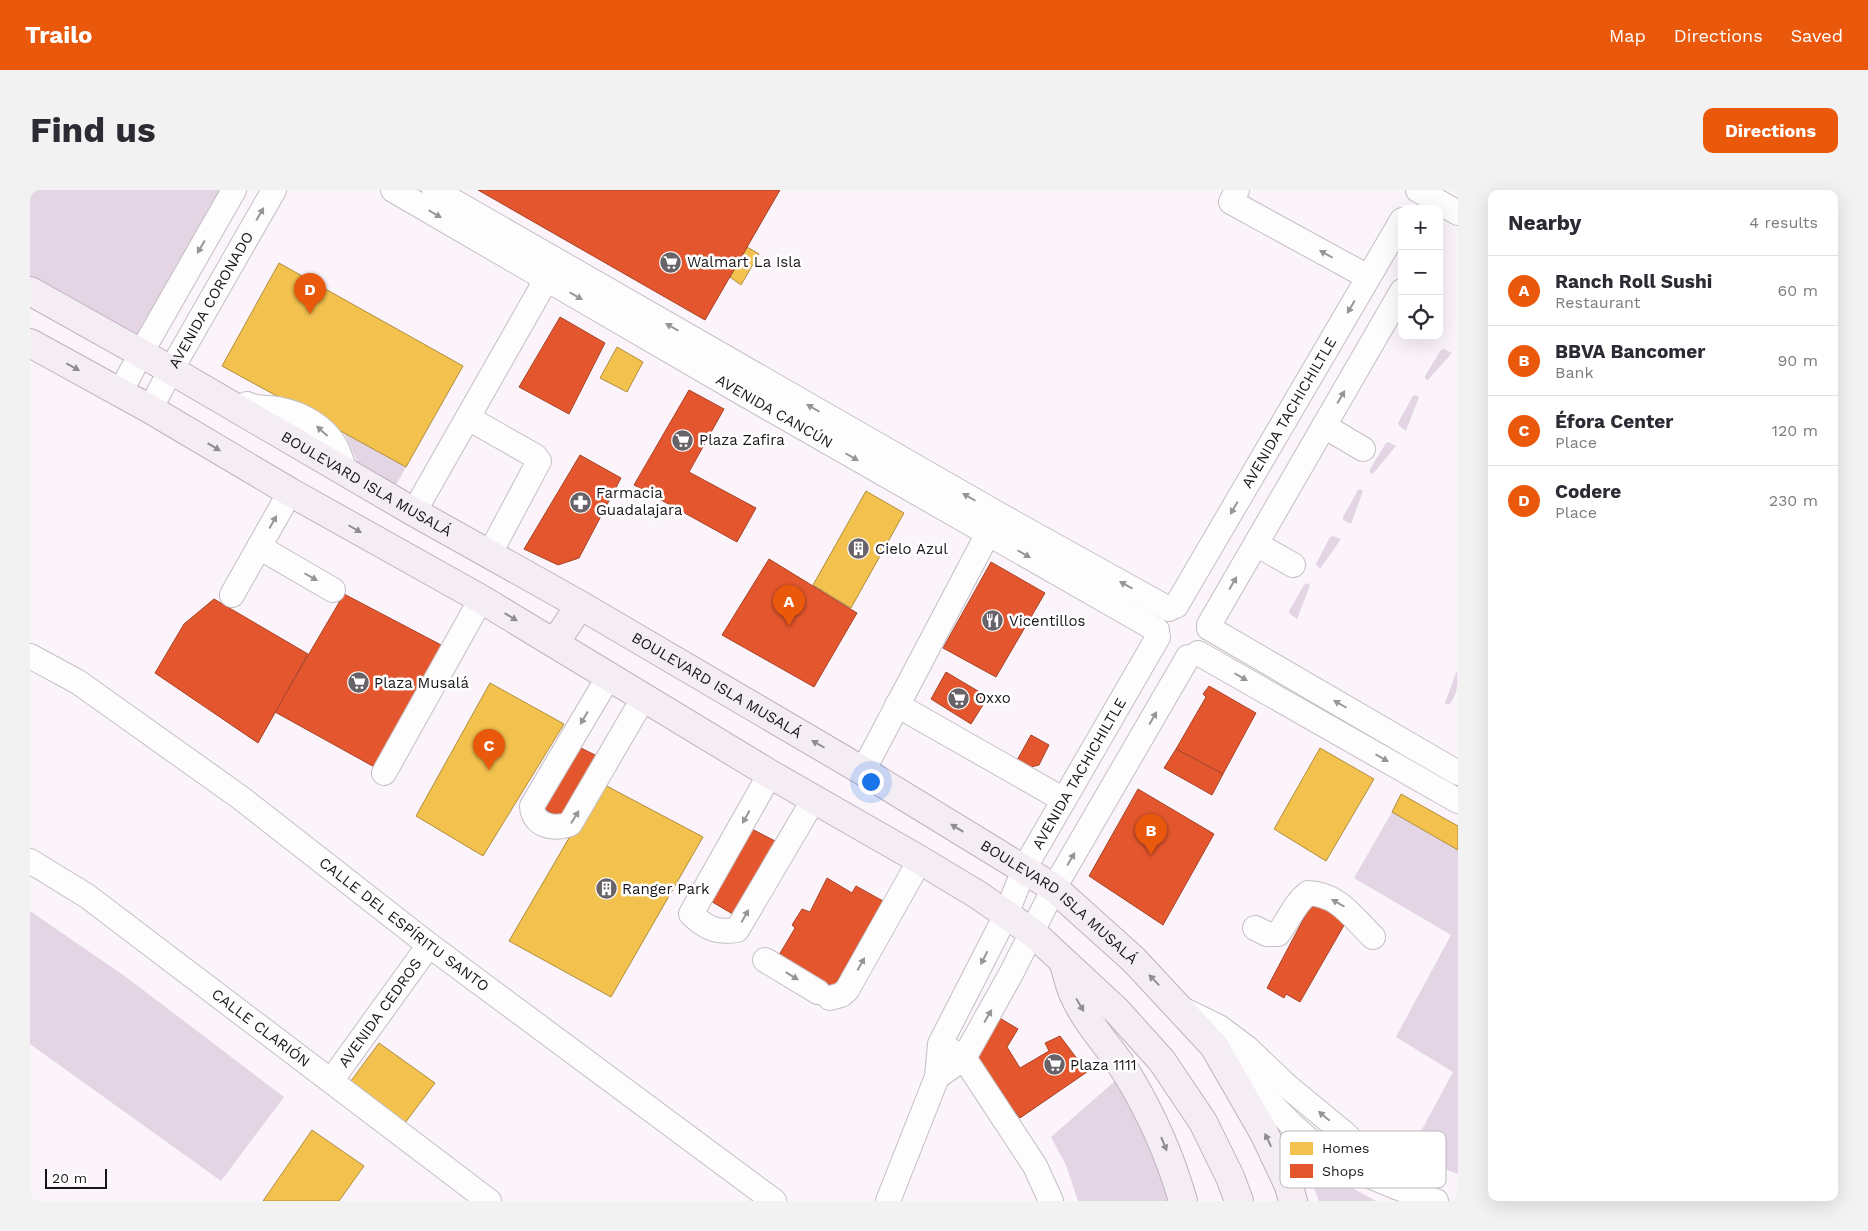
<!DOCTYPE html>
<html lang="en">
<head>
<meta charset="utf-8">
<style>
  :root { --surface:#fff; --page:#f2f2f3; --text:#2b2b33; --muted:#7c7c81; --line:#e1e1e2; --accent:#ea580c }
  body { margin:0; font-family:"Work Sans",sans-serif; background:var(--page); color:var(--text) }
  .controls { position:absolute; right:15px; top:15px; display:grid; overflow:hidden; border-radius:10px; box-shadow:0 5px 20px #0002 }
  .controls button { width:45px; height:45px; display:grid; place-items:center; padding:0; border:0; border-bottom:1px solid var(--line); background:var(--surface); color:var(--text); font:25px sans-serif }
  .scale { position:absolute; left:15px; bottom:12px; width:62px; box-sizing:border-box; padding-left:5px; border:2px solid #191519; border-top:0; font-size:14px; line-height:18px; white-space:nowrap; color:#191519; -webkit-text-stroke:4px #fff; paint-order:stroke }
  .you { position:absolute; left:840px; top:591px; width:18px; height:18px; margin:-12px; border:4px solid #fff; border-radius:50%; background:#1a73e8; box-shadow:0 0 0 8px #1a73e833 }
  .badge { display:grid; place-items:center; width:32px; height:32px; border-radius:50%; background:var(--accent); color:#fff; font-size:16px; font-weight:700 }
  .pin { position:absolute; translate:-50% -41px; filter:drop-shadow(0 1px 2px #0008) }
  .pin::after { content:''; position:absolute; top:26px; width:18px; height:15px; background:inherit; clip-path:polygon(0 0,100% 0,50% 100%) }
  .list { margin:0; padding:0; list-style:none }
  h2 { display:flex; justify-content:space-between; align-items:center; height:65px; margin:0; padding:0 20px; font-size:21px }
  h2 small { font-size:16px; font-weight:400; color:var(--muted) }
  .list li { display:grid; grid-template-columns:32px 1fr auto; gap:15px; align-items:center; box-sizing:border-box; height:70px; padding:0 20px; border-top:1px solid var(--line) }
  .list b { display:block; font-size:19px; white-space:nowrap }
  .list p { margin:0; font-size:16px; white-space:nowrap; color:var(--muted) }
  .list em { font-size:16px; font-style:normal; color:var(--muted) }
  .icon { flex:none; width:28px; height:28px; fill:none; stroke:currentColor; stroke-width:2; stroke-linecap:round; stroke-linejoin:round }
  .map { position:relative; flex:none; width:1428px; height:1011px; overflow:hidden; border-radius:10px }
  header { display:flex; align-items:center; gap:30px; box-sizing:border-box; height:70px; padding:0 25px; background:var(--accent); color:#fff }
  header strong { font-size:24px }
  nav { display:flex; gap:28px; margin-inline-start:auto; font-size:18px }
  .intro { display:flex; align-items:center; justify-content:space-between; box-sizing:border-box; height:120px; padding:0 30px }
  h1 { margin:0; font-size:35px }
  .button { padding:12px 22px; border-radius:10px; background:var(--accent); color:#fff; font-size:18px; font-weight:700 }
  main { display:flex; gap:30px; padding:0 30px }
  aside { flex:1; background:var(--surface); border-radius:10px; box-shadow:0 5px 20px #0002 }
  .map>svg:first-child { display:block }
  .green { fill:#e4d5e4 }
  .homes { fill:#f2c14e; stroke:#b18d3e }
  .shops { fill:#e4572e; stroke:#a74328 }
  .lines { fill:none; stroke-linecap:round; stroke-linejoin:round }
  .minor-casing { stroke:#c4bfc4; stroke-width:26 }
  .major-casing { stroke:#bfb1bf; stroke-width:30 }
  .minor { stroke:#fefdfe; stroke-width:24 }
  .major { stroke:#f4edf4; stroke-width:28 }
  .oneway { fill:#979597 }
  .oneway2 { fill:#918c91 }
  .labels { text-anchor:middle; stroke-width:5; stroke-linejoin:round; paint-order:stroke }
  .poi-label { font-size:15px; fill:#191519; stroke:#fff; text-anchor:start }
  .street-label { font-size:15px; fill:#191519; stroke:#fff }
  .key { fill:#fff; stroke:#bab9ba; stroke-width:1 }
  .key-label { font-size:14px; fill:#191519 }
</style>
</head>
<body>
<header>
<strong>Trailo</strong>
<nav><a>Map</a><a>Directions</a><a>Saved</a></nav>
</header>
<div class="intro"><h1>Find us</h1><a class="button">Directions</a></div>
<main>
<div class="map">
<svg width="1428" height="1011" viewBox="0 0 1428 1011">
  <rect width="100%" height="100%" fill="#fbf4fb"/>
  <g class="green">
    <path d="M0 0H192L104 153 0 100Z"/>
    <path d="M1414 159 1422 163 1398 190 1395 189V186L1411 160Z"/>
    <path d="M1386 205 1389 207 1376 241 1369 236 1368 233 1383 206Z"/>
    <path d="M314 243 376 277 361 304 333 284Z"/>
    <path d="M1358 252 1366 256 1343 284 1340 282V279L1356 253Z"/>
    <path d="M1330 299 1333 301 1321 334 1313 330V327L1328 300Z"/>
    <path d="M1303 346 1311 349 1290 379 1286 374 1300 347Z"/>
    <path d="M1277 393 1280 395 1267 429 1260 424 1259 421 1274 395Z"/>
    <path d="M1427 480C1428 492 1428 507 1418 515L1415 513Z"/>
    <path d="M1362 622 1428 660V984L1404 975 1382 972V958L1423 882 1366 847 1421 745 1324 688Z"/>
    <path d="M0 721 96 787 254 907 191 991 0 854Z"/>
    <path d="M1085 891 1122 948 1144 1011H1048L1036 975 1021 947Z"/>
    <path d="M1272 967 1313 993 1346 1011H1289Z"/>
  </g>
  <g class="homes">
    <path d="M717 57 729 64 711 95 700 87Z"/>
    <path d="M249 73 433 176 376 277 192 176Z"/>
    <path d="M587 157 613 172 597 202 570 188Z"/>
    <path d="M836 301 874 323 821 418 783 395Z"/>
    <path d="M460 493 534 534 453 666 386 626Z"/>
    <path d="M1290 558 1344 589 1296 671 1244 639Z"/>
    <path d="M571 593 673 647 581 807 479 751Z"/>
    <path d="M1371 604 1428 636V660L1362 622Z"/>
    <path d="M349 853 405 893 366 945 312 903Z"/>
    <path d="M282 940 334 976 309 1011H233Z"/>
  </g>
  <g class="shops">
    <path d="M448 0H750L675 130Z"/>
    <path d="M530 127 575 153 539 224 489 197Z"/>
    <path d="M659 200 694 219 659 282 726 318 707 352 604 295Z"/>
    <path d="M550 265 591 288 549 368 528 375 494 359Z"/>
    <path d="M739 369 827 423 784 497 692 445Z"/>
    <path d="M961 372 1015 403 966 487 913 458Z"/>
    <path d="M314 404 415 457 348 579 245 522Z"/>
    <path d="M184 409 278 464 228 553 125 483 154 434Z"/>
    <path d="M916 482 958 507 941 534 901 509Z"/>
    <path d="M1179 496 1226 523 1193 584 1146 559 1176 507 1173 504Z"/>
    <path d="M1001 545 1019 555 1009 575 997 578 986 572Z"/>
    <path d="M545 555 571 568 535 625 528 627 515 619 514 608Z"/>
    <path d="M1146 559 1193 584 1182 605 1134 578Z"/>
    <path d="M1108 599 1184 644 1133 735 1059 686Z"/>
    <path d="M718 637 747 652 711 729 679 710Z"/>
    <path d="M797 688 822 703 826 696 853 711 804 797 749 765 765 738 762 735 772 719 780 722Z"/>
    <path d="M1283 711 1317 730 1270 812 1256 804 1254 808 1237 798Z"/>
    <path d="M968 827 988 839 977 857 990 878 1019 861 1015 853 1030 846 1057 882 990 928 944 872Z"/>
  </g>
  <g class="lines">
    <defs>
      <g id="minor">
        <path id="s1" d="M363 0 714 204 1127 440"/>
        <path d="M404 0 968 324 1139 419"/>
        <path d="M1207 0 1201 12 1338 87"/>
        <path d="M1388 0 1428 23"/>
        <path d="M90 203 111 163 204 0"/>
        <path id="s2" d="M120 219 141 180 244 0"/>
        <path d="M213 222 217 214C227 219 238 217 248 219 271 223 295 237 306 257 310 265 313 275 315 283"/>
        <path d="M438 228 505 266 509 271 459 365"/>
        <path d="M1294 236 1333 259"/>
        <path d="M384 322 524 76"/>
        <path d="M1226 354 1263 375"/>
        <path d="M229 357 303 400"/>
        <path d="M202 405 260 302"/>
        <path id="s3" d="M1146 416 1372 30"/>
        <path d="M1179 435 1372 101"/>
        <path d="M1179 438 1428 583"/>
        <path d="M1168 463 1428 611"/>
        <path id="s4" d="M0 466 48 492 211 608 399 755 744 1011"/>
        <path d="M579 486 502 616C503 636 523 640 540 634L614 507"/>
        <path d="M867 515 1034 610"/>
        <path d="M833 581 965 330"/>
        <path d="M354 583 451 409"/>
        <path d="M740 584 661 724C676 738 686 743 707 740L784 609"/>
        <path id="s5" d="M0 671 57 706 459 1011"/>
        <path d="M1225 738 1237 744H1248C1258 731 1265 713 1278 703 1309 704 1323 728 1343 747"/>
        <path d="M735 770 788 802"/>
        <path d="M800 808 811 805 817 800 890 670"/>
        <path d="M1154 820 1189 837 1217 858 1257 896 1314 943 1340 968 1366 997"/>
        <path d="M920 860 934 868 1005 976 1021 1011"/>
        <path d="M1200 872 1262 935 1294 963 1332 983 1366 997 1406 1011"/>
        <path d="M907 887 934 868 982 782 1024 698 1158 467"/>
        <path id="s6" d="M301 891 399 755"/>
        <path id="s7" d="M858 1011 907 887 910 854 976 725 994 679 1128 447"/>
      </g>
      <g id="major">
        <path id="s8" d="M0 101 141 180 384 322 550 415 833 581 1024 698 1104 770 1184 856 1234 943 1259 996 1263 1011"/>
        <path d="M0 153 120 219 260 302 451 409 740 584 890 670 948 705 1003 743 1087 821 1132 871 1173 932 1200 987 1209 1011"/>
        <path d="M525 453 550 415"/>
        <path d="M1034 774C1037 783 1039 794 1043 803 1055 832 1079 856 1096 882 1121 923 1140 965 1153 1011"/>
      </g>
    </defs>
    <use href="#minor" class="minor-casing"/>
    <use href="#major" class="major-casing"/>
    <use href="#minor" class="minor"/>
    <use href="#major" class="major"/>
  </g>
  <defs><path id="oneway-solid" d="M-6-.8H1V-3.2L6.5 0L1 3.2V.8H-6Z" transform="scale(1.25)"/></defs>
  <g class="oneway">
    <use href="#oneway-solid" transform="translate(230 24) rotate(-60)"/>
    <use href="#oneway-solid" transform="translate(405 24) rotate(30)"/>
    <use href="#oneway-solid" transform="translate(171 57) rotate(120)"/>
    <use href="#oneway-solid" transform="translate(1296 64) rotate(-151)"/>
    <use href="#oneway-solid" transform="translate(546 106) rotate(30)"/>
    <use href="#oneway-solid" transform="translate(1321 117) rotate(120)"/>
    <use href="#oneway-solid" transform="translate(642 137) rotate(-150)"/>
    <use href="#oneway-solid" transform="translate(1311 207) rotate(-60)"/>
    <use href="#oneway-solid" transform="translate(783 218) rotate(-150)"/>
    <use href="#oneway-solid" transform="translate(292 241) rotate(-138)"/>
    <use href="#oneway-solid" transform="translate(822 267) rotate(30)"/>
    <use href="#oneway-solid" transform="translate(939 307) rotate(-150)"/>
    <use href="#oneway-solid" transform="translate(1204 318) rotate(120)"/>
    <use href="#oneway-solid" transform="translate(243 332) rotate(-61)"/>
    <use href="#oneway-solid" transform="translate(994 364) rotate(30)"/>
    <use href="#oneway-solid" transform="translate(281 387) rotate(30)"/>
    <use href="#oneway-solid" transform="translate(1203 393) rotate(-60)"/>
    <use href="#oneway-solid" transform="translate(1096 395) rotate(-151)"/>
    <use href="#oneway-solid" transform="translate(1211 487) rotate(30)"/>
    <use href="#oneway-solid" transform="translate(1310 514) rotate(-150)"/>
    <use href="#oneway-solid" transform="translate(554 528) rotate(121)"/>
    <use href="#oneway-solid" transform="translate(1123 528) rotate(-60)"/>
    <use href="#oneway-solid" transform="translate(1352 568) rotate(30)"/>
    <use href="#oneway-solid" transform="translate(545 627) rotate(-58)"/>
    <use href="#oneway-solid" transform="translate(716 627) rotate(119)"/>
    <use href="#oneway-solid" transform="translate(1041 669) rotate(-60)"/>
    <use href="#oneway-solid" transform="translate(1308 713) rotate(-150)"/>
    <use href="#oneway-solid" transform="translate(715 726) rotate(-61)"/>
    <use href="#oneway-solid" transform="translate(954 768) rotate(117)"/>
    <use href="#oneway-solid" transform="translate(831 774) rotate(-61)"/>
    <use href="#oneway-solid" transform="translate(762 786) rotate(31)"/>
    <use href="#oneway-solid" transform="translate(958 826) rotate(-60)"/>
    <use href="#oneway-solid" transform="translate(1294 926) rotate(-140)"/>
  </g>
  <g class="oneway2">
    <use href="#oneway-solid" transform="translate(43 177) rotate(29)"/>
    <use href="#oneway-solid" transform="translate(184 257) rotate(31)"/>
    <use href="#oneway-solid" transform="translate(325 339) rotate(30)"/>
    <use href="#oneway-solid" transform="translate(481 427) rotate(31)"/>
    <use href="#oneway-solid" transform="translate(788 554) rotate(-150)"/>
    <use href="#oneway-solid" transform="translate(927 638) rotate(-149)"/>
    <use href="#oneway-solid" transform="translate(1124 790) rotate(-134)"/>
    <use href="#oneway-solid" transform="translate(1050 815) rotate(59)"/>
    <use href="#oneway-solid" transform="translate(1238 950) rotate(-115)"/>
    <use href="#oneway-solid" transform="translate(1134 954) rotate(68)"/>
  </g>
  <defs>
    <symbol id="supermarket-disc" viewBox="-11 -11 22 22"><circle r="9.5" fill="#686368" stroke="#fff"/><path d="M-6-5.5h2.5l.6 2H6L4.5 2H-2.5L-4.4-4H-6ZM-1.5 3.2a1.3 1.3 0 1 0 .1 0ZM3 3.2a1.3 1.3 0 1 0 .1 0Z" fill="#fff"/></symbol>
    <symbol id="pharmacy-disc" viewBox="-11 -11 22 22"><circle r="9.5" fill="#686368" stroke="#fff"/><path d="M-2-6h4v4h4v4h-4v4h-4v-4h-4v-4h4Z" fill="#fff"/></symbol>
    <symbol id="building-disc" viewBox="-11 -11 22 22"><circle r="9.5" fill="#686368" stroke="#fff"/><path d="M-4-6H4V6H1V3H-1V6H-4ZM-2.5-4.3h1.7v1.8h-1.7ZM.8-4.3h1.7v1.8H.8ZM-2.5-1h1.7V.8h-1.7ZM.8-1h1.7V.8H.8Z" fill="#fff"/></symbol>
    <symbol id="restaurant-disc" viewBox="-11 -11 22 22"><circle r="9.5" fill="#686368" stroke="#fff"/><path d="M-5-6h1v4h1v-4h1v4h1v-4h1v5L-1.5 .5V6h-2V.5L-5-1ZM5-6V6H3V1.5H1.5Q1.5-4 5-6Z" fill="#fff"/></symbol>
  </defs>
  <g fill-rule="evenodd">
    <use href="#supermarket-disc" x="628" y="60" width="25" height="25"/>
    <use href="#supermarket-disc" x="640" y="238" width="25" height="25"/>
    <use href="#pharmacy-disc" x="538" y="300" width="25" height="25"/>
    <use href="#building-disc" x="816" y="346" width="25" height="25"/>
    <use href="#restaurant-disc" x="950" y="418" width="25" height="25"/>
    <use href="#supermarket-disc" x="316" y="480" width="25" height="25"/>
    <use href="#supermarket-disc" x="916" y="496" width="25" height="25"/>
    <use href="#building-disc" x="564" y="686" width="25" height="25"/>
    <use href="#supermarket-disc" x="1012" y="862" width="25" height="25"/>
  </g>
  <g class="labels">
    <g class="poi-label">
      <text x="657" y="77">Walmart La Isla</text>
      <text x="669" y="255">Plaza Zafira</text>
      <text x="566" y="308">Farmacia<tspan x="566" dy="17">Guadalajara</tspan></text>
      <text x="845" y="364">Cielo Azul</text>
      <text x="979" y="436">Vicentillos</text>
      <text x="344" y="498">Plaza Musalá</text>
      <text x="945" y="513">Oxxo</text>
      <text x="592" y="704">Ranger Park</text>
      <text x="1040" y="880">Plaza 1111</text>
    </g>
    <g class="street-label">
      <text dy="5" stroke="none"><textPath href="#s2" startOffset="125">AVENIDA CORONADO</textPath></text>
      <text dy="5" stroke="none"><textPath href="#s1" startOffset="441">AVENIDA CANCÚN</textPath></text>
      <text dy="5" stroke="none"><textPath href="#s3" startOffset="224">AVENIDA TACHICHILTLE</textPath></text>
      <text dy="5" stroke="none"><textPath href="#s8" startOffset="388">BOULEVARD ISLA MUSALÁ</textPath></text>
      <text dy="5" stroke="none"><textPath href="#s8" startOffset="792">BOULEVARD ISLA MUSALÁ</textPath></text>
      <text dy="5" stroke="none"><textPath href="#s7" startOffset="471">AVENIDA TACHICHILTLE</textPath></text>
      <text dy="5" stroke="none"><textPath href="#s8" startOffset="1198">BOULEVARD ISLA MUSALÁ</textPath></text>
      <text dy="5" stroke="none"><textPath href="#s4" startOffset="461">CALLE DEL ESPÍRITU SANTO</textPath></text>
      <text dy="5" stroke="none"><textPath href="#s6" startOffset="84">AVENIDA CEDROS</textPath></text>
      <text dy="5" stroke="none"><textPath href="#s5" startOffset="285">CALLE CLARIÓN</textPath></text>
    </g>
  </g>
  <rect x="1250" y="941" width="166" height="57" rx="8" class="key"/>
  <rect x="1260" y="952" width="23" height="13" fill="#f2c14e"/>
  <rect x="1260" y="974" width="23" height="14" fill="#e4572e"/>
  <g class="key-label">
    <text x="1292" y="963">Homes</text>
    <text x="1292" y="986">Shops</text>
  </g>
</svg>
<div class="controls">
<button>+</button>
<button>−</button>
<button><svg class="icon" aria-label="locate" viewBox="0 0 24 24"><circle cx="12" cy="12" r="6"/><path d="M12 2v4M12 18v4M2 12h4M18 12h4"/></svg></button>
</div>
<div class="scale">20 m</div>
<div class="you"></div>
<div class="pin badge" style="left:759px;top:436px">A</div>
<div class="pin badge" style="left:1121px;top:665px">B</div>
<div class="pin badge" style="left:459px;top:580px">C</div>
<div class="pin badge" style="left:280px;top:124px">D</div>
</div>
<aside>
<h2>Nearby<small>4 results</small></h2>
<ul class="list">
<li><span class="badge">A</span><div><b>Ranch Roll Sushi</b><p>Restaurant</p></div><em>60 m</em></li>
<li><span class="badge">B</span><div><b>BBVA Bancomer</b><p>Bank</p></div><em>90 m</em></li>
<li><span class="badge">C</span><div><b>Éfora Center</b><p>Place</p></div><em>120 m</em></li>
<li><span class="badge">D</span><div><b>Codere</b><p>Place</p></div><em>230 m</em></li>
</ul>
</aside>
</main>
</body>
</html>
